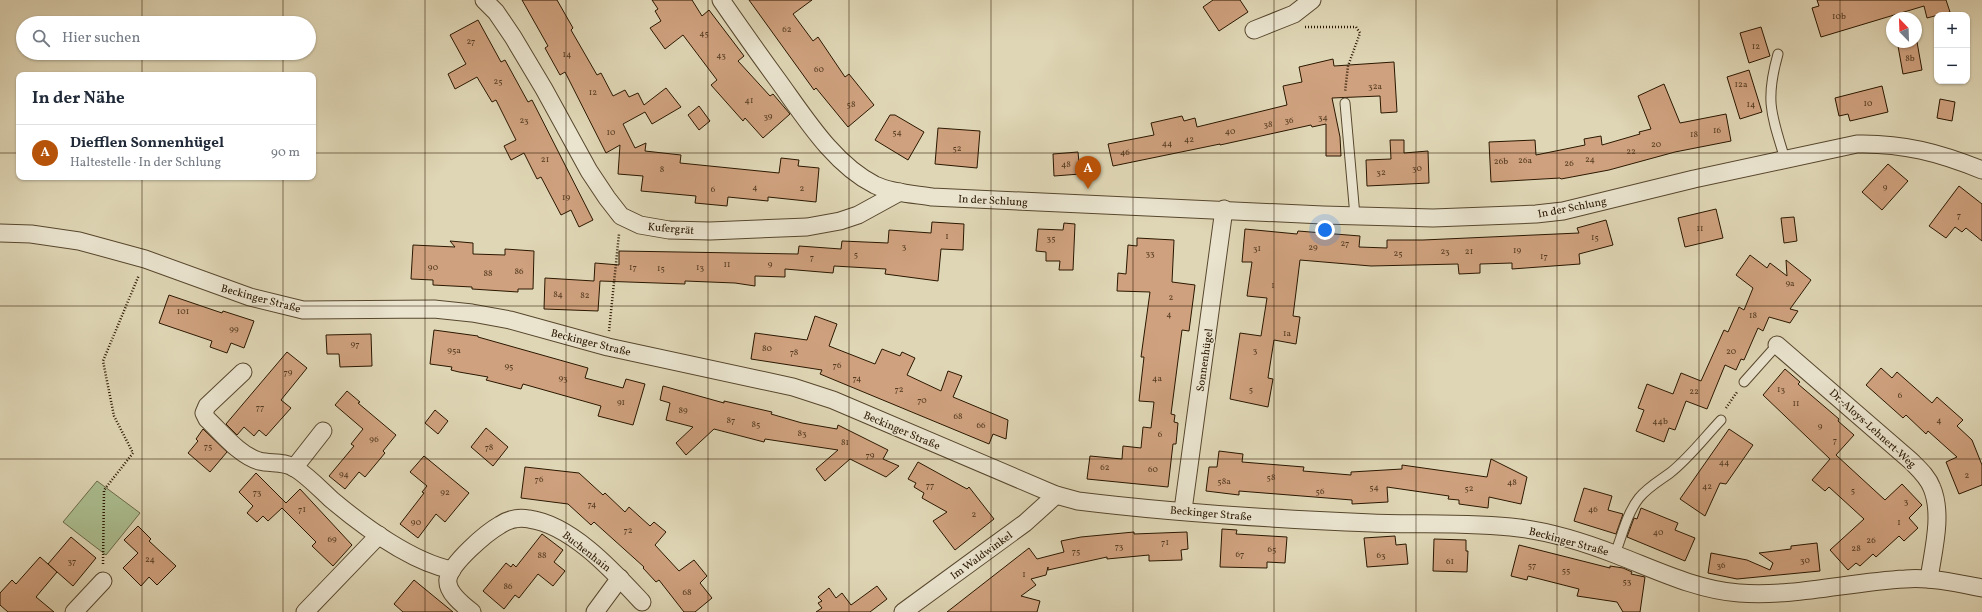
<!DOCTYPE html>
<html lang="de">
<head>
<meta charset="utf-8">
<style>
  :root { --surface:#fff; --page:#f6f6f7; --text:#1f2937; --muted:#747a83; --line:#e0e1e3; --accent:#b45309 }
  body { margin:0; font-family:Vollkorn,serif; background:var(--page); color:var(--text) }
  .controls { position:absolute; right:12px; top:12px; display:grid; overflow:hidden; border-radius:8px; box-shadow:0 1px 3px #0004 }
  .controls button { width:36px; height:36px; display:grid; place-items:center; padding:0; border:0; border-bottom:1px solid var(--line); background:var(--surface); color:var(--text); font:20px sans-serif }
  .compass { position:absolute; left:1886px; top:12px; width:36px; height:36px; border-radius:50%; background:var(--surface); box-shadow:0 1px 3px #0004; rotate:337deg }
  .you { position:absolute; left:1325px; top:230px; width:14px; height:14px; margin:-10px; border:3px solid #fff; border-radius:50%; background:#1a73e8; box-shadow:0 0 0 6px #1a73e833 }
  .badge { display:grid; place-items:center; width:26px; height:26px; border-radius:50%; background:var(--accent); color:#fff; font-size:13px; font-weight:700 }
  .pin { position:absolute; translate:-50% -33px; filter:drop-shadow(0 1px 2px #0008) }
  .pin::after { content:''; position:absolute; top:21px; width:14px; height:12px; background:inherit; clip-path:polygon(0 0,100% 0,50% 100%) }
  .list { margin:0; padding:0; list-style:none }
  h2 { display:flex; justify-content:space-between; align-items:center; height:52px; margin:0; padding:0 16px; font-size:17px }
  h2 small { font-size:13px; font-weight:400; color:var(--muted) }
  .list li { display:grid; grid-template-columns:26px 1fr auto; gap:12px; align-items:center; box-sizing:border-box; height:56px; padding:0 16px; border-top:1px solid var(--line) }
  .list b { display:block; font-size:15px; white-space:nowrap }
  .list p { margin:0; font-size:13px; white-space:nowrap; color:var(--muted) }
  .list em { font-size:13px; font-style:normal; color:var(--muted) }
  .icon { flex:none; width:22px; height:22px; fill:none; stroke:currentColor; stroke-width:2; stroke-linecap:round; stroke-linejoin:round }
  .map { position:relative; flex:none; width:1982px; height:612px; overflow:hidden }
  .search { position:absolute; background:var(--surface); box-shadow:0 1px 3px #0004; left:16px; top:16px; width:300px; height:44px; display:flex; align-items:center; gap:10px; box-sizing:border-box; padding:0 14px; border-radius:22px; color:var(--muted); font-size:15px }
  .panel { position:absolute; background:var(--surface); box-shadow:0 1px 3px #0004; left:16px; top:72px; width:300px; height:108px; border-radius:8px }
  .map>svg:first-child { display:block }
  .green { fill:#acbf91; stroke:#6b6b48 }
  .building { fill:#cfa17e; stroke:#2a1700 }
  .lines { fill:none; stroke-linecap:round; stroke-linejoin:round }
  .lane-casing { stroke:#57472d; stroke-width:11 }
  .street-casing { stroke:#57472d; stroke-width:19 }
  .path { stroke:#2a1700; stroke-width:2.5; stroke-dasharray:1 2; stroke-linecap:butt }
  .lane { stroke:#eae4cf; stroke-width:9 }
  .street { stroke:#eae4cf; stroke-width:17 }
  .grid { fill:none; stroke:#2a1700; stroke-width:1; stroke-opacity:0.55 }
  .labels { text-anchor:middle; stroke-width:3; stroke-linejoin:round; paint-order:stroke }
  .number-label { font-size:9px; fill:#533a20 }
  .street-label { font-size:11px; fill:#2a1700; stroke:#eae4cf }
</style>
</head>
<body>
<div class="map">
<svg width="1982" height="612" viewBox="0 0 1982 612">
  <rect width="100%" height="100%" fill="#dfd6b5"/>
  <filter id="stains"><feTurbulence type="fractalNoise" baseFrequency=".005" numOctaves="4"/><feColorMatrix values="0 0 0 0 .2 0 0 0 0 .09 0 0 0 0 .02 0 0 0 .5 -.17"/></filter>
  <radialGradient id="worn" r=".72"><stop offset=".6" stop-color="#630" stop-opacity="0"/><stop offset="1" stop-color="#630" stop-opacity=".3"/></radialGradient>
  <path class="green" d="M97 481 140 513 106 555 63 522Z"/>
  <g class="building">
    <path d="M522 0H557L573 28 571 30 597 75 601 73 613 96 625 90 629 97 638 93 644 105 666 88 681 107 652 124 645 112 623 124 635 148 646 143 645 151 681 155 680 163 779 173 781 158 799 160 798 166 819 168 816 202 768 197V201L728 197 727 206 695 203 696 196 641 191 643 176 618 174 620 145 606 153 565 72 560 75 545 48 548 46Z"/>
    <path d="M652 0H692L702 16 709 10 744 56 738 61 770 96 773 94 790 114 763 138 745 118 743 121 711 85 717 80 683 35 665 49 650 28 661 21 655 11 658 9Z"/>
    <path d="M749 0H812L793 14 813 41 818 37 845 77 849 74 874 105 848 127 816 88 814 90Z"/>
    <path d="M1213 0H1240L1248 12 1219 31 1203 7Z"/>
    <path d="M1817 0H1946L1950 12 1927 18 1924 6 1821 37 1812 8 1819 6Z"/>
    <path d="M478 20 501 62 505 60 528 102 532 100 593 220 579 227 571 210 561 215 541 177 537 179 524 153 511 160 504 146 516 140 496 100 492 102 477 77 455 89 448 74 466 64 450 35Z"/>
    <path d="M1761 27 1770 56 1749 63 1740 33Z"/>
    <path d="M1917 42 1922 70 1903 74 1898 46Z"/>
    <path d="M1333 59 1334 66 1394 62 1397 112 1381 113 1380 96 1332 98 1340 137 1341 156H1326V124L1312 127 1311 125 1220 145V144L1113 166 1108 144 1154 135 1151 123 1182 116 1184 121 1195 118 1197 127 1287 105 1283 86 1302 82 1299 67Z"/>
    <path d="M1749 70 1762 112 1740 119 1727 77Z"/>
    <path d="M1664 84 1680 123 1726 114 1731 141 1675 152 1609 170 1561 179 1560 178 1491 182 1489 142 1535 140 1536 155 1585 145 1584 139 1601 136 1602 145 1640 134 1639 132 1651 129 1638 96Z"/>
    <path d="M1882 86 1888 112 1850 121 1848 114 1839 116 1835 98Z"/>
    <path d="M1940 99 1955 102 1952 121 1937 118Z"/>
    <path d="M699 106 710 121 699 130 688 115Z"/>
    <path d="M890 115H895L924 132 908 160 875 140Z"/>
    <path d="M938 128 980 131 977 168 935 164Z"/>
    <path d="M1390 140H1404V153L1428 151 1429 183 1367 186 1366 160 1391 159Z"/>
    <path d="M1078 152 1080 174 1054 176 1053 154Z"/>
    <path d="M1888 164 1908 181 1882 210 1862 192Z"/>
    <path d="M1959 186 1982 204V241L1966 228 1962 232 1955 227 1946 238 1929 226Z"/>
    <path d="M1716 209 1723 238 1685 247 1678 218Z"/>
    <path d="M1794 217 1797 241 1784 243 1781 218Z"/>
    <path d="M1606 220 1613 245 1579 254 1580 264 1512 269V263L1480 264V273L1459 274 1458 264 1371 266 1300 260 1293 316 1300 317 1296 344 1274 340 1268 378 1273 379 1268 407 1230 399 1240 333 1261 336 1267 298 1247 296 1252 262H1242L1245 229 1297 234 1298 231 1360 236 1359 247 1387 248V240H1423L1579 233 1577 228Z"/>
    <path d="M932 222 964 224 963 250 941 249 938 281 885 274 886 269 834 266 833 273 785 269V277L755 276V286L735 283 685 281V284L600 281 598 311 544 309 545 278 594 281 595 263 619 265V251L798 254 799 246 841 249 842 241 888 243 889 230 931 233Z"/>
    <path d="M1064 223 1075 224 1073 270H1059L1060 261H1046V252L1036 251 1038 229 1063 230Z"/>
    <path d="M1137 238 1174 240 1172 282 1195 285 1189 331 1182 330 1177 368 1171 414 1175 415 1174 422 1178 423 1176 444H1173L1168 487 1087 479 1090 456 1122 459 1123 446 1141 448 1143 427 1151 428 1154 402 1139 401 1144 357H1141L1150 292 1117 291 1118 273 1126 274 1128 245 1137 246Z"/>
    <path d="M450 241 473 243V254L505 255V249L534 251 533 289H518V292L472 289V287L433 285V280L411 279 413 245 455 247Z"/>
    <path d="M1750 255 1767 268 1770 263 1787 276 1786 260 1811 280 1790 309 1798 311 1790 323 1769 317 1763 331 1758 328 1744 360 1741 359 1736 370 1725 365 1707 409 1686 401 1675 430 1669 428 1664 442 1636 431 1644 410 1638 408 1647 384 1673 394 1681 373 1701 381 1724 330 1728 332 1739 307 1744 310 1753 288 1736 275Z"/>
    <path d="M169 295 222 313 223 311 254 321 244 348 231 343 227 353 210 347 212 341 159 323Z"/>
    <path d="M815 316 837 324 829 346 875 364 882 349 900 356 902 352 915 358 907 375 941 391 948 371 962 376 953 397 1008 420 1006 439 993 434 989 444 820 374 822 370 751 359 755 333 807 340Z"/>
    <path d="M434 330 478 336V337L588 368 585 378 623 388 626 379 645 384 633 425 598 416 601 406 523 384 521 389 486 380 488 377 459 372 451 370 452 367 430 364Z"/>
    <path d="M371 334 372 366 340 367 339 354H327L326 335Z"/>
    <path d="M287 352 307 368 281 400 291 408 266 436 259 430 254 436 244 427 237 435 226 424Z"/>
    <path d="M1881 368 1892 378 1897 372 1932 403 1937 397 1963 420 1957 426 1972 440 1982 465V485L1959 494 1946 462 1957 457 1928 431 1926 434 1906 415 1903 418 1866 385Z"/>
    <path d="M1785 369 1800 382 1798 384 1839 419 1838 421 1854 435 1836 455 1885 500 1902 484 1922 505 1909 518 1918 528 1904 541 1899 536 1876 557 1873 554 1860 566 1856 563 1848 570 1830 550 1864 519 1829 487 1825 491 1812 480 1830 459 1763 395Z"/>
    <path d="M663 386 724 403V401L772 412 771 414 802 423 837 429 838 425 888 450 883 459 899 466 886 477 850 459 825 481 816 469 838 450 765 439 764 442 714 429 686 455 676 443 693 427 666 420 670 403 660 400Z"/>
    <path d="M347 391 360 402 358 403 396 435 383 451 385 453 365 477 359 472 345 489 329 476 354 446 351 444 363 429 335 405Z"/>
    <path d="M435 410 448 421 438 434 425 423Z"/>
    <path d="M486 428 508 447 493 466 471 447Z"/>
    <path d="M203 429 227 452 210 472 188 453 198 441 196 439Z"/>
    <path d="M1729 429 1753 445 1726 484 1720 483 1705 516 1680 499Z"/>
    <path d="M1219 451 1243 454 1242 462 1304 467 1303 471 1351 475V472L1402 469V465L1487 477 1491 459 1527 477 1521 504 1489 497 1488 508 1459 504V500L1448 499 1449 496 1387 487 1388 502 1352 504V500L1239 491V495L1206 491 1209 467H1217Z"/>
    <path d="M424 456 469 493 445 522 436 514 418 538 400 524 424 493 422 492 427 486 410 472Z"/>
    <path d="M918 462 967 489 969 487 994 519 955 550 933 521 947 512 922 498 924 493 914 487 916 483 908 479Z"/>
    <path d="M525 467 579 473 603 495 605 493 625 512 629 507 650 526 654 522 666 532 655 545 679 571 694 560 707 576 700 583 712 598 695 612H684L659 580 656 582 643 568 644 567 594 522 591 525 568 504 521 498Z"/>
    <path d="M256 473 286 503 300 489 352 545 333 566 312 546 316 542 282 508 268 521 263 516 257 522 247 513 253 506 239 492Z"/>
    <path d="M1584 488 1612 496 1608 510 1623 514 1616 534 1574 521Z"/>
    <path d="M1641 508 1678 523 1675 530 1695 538 1685 561 1627 537 1634 518 1637 519Z"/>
    <path d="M138 526 151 539 149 541 176 566 157 585 149 577 141 586 123 568 138 553 124 540Z"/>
    <path d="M1222 529 1237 530 1236 534 1287 537 1285 563 1267 562V568L1220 567Z"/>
    <path d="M1134 532V534L1187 532 1188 549 1181 550 1182 560 1149 561V555L1107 559V557L1048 570V567L1046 575 1031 579 1036 585 1021 596 1040 601 1037 612H947L1029 548 1037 559 1064 552 1061 541 1081 537Z"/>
    <path d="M542 534 563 550 554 562 565 571 553 586 538 574 519 598 515 595 504 609 483 591 506 563 511 567 513 564 516 567Z"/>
    <path d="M1395 536 1396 545 1406 544 1408 564 1367 567 1364 538Z"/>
    <path d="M71 537 96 558 73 586 48 564Z"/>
    <path d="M1434 539 1466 540V551H1468L1467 572 1433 571Z"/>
    <path d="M1817 543 1820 571 1737 579 1708 573 1711 553 1747 560 1770 570 1773 563 1759 553 1791 549V546Z"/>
    <path d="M1519 545 1610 568V566L1623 568 1632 572 1631 574 1645 577 1640 612H1623L1617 602 1577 596 1579 589 1528 576 1527 580 1511 576Z"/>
    <path d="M40 557 57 572 36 597 54 612H8L0 605V593L12 580 16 584Z"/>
    <path d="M414 580 453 612H403L394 604Z"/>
    <path d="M877 586 887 599 870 612H816L822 608 818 603 822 601 818 597 829 588 836 598 842 593 851 605Z"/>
  </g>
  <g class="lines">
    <defs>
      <g id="lane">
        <path d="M1778 54C1765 100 1771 114 1785 159"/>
        <path d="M1345 103 1355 216"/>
        <path d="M1744 382 1777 345"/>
        <path d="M1615 554C1622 536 1627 513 1639 498 1648 487 1659 481 1670 473 1689 458 1704 438 1721 420"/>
      </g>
      <g id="street">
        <path d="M484 0 496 12 513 37 544 89 589 171 607 198 621 216 640 225 669 230 710 231 807 227 840 221 858 215 900 192"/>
        <path d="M721 0C739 26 758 53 777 79 804 116 833 164 875 185 892 193 913 194 932 197L1323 215 1433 218 1536 214 1563 211 1694 179 1857 144C1903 143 1940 153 1982 170"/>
        <path d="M1254 30 1294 14 1312 0"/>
        <path d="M0 233 31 234 79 241 145 259 250 297 303 310 434 309 472 313 510 320 608 347 793 387 833 400 1056 495 1078 501C1175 513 1274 519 1372 523 1421 525 1470 522 1519 528 1552 532 1586 543 1617 555 1656 570 1697 590 1739 593 1795 597 1849 582 1905 579 1931 577 1957 583 1982 588"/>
        <path d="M1777 345 1911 461C1919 469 1928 477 1932 488 1943 515 1933 551 1929 579"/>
        <path d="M243 372 207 406 204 413 207 419C222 433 239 455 259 461 271 464 284 461 295 468 309 477 320 489 332 500 363 526 412 562 452 570"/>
        <path d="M294 468 323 431"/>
        <path d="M1183 510 1224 209"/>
        <path d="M74 612 103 581"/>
        <path d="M305 612 379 535"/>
        <path d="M472 612C463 605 446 592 448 579 451 563 486 533 500 525 509 519 519 517 529 519 572 525 614 572 642 602"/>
        <path d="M595 612 620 578"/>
        <path d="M903 612 1025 523 1056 495"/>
      </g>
    </defs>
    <use href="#lane" class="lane-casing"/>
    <use href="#street" class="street-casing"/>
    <g class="path">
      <path d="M1305 27H1356L1360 33 1348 66 1345 92"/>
      <path d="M609 331 619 234"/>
      <path d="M1726 408 1737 392"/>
      <path d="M103 564 104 490 133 453 114 416 103 361 139 275"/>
    </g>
    <use href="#lane" class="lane"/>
    <use href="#street" class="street"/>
  </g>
  <path class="grid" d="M142 0V23M283 0V23M425 0V612M566 0V612M708 0V612M849 0V612M991 0V612M1133 0V612M1274 0V612M1416 0V612M1557 0V612M1699 0V612M1840 0V612M142 53V75M283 53V75M0 153H19M313 153H1982M142 177V612M283 177V612M0 306H1982M0 459H1982"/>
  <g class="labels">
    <g class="number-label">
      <text x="1839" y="19">10b</text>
      <text x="787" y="32">62</text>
      <text x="704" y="36">45</text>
      <text x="471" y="44">27</text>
      <text x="1756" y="49">12</text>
      <text x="567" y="57">14</text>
      <text x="721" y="58">43</text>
      <text x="1910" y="61">8b</text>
      <text x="819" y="72">60</text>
      <text x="498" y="84">25</text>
      <text x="1741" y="87">12a</text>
      <text x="1375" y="89">32a</text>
      <text x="593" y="95">12</text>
      <text x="749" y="103">41</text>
      <text x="1868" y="106">10</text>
      <text x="851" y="107">58</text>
      <text x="1751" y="107">14</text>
      <text x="768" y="119">39</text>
      <text x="1323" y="120">34</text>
      <text x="524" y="123">23</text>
      <text x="1289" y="123">36</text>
      <text x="1268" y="127">38</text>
      <text x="1717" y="133">16</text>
      <text x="1230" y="134">40</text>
      <text x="611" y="135">10</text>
      <text x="897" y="135">54</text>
      <text x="1694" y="137">18</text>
      <text x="1189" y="142">42</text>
      <text x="1167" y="146">44</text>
      <text x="1656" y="147">20</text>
      <text x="957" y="151">52</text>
      <text x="1631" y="154">22</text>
      <text x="1125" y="155">46</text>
      <text x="545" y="162">21</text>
      <text x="1590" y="162">24</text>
      <text x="1525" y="163">26a</text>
      <text x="1501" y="164">26b</text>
      <text x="1569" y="166">26</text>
      <text x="1066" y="167">48</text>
      <text x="1417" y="171">30</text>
      <text x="662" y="172">8</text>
      <text x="1381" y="175">32</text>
      <text x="755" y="190">4</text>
      <text x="1885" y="190">9</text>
      <text x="802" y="191">2</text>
      <text x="713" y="192">6</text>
      <text x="566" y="200">19</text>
      <text x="1959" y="218">7</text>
      <text x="1700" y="231">11</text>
      <text x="947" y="239">1</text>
      <text x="1595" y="240">15</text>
      <text x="1051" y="241">35</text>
      <text x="1345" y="246">27</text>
      <text x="904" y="249">3</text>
      <text x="1313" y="250">29</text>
      <text x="1257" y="251">31</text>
      <text x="1517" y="253">19</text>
      <text x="1445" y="254">23</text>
      <text x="1469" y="254">21</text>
      <text x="1150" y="256">33</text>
      <text x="1398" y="256">25</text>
      <text x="856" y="257">5</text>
      <text x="1544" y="259">17</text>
      <text x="812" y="260">7</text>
      <text x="727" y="267">11</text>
      <text x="770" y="267">9</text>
      <text x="433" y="270">90</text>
      <text x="633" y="270">17</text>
      <text x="700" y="270">13</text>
      <text x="661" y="271">15</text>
      <text x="519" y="274">86</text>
      <text x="488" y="276">88</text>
      <text x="1790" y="286">9a</text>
      <text x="1273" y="288">1</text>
      <text x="558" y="297">84</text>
      <text x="585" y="298">82</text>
      <text x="1171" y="300">2</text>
      <text x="183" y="314">101</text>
      <text x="1169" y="317">4</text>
      <text x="1753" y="318">18</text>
      <text x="234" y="332">99</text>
      <text x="1287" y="336">1a</text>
      <text x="355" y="347">97</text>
      <text x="767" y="351">80</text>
      <text x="454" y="353">95a</text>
      <text x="1255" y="353">3</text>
      <text x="1731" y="354">20</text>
      <text x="794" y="355">78</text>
      <text x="837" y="368">76</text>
      <text x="509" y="369">95</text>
      <text x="288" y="375">79</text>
      <text x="563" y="381">93</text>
      <text x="857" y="381">74</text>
      <text x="1157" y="381">4a</text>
      <text x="899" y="392">72</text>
      <text x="1251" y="392">5</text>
      <text x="1781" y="392">13</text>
      <text x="1694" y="394">22</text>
      <text x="1900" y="398">6</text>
      <text x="922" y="403">70</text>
      <text x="621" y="405">91</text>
      <text x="1796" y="406">11</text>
      <text x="260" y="410">77</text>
      <text x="683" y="413">89</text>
      <text x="958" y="419">68</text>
      <text x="731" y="423">87</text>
      <text x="1939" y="423">4</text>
      <text x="1660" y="424">44b</text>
      <text x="756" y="427">85</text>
      <text x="981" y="428">66</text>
      <text x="1820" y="429">9</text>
      <text x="802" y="436">83</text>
      <text x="1160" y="437">6</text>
      <text x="374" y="442">96</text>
      <text x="1835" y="443">7</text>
      <text x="845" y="445">81</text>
      <text x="208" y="449">75</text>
      <text x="489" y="450">78</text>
      <text x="870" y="458">79</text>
      <text x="1724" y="465">44</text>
      <text x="1105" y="470">62</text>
      <text x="1153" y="472">60</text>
      <text x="344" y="477">94</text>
      <text x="1967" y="478">2</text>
      <text x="1271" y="480">58</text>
      <text x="539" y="482">76</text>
      <text x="1224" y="484">58a</text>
      <text x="1512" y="485">48</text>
      <text x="930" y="488">77</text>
      <text x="1707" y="489">42</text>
      <text x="1374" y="490">54</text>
      <text x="1469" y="491">52</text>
      <text x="1853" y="493">5</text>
      <text x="1320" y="494">56</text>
      <text x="257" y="495">73</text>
      <text x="445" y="495">92</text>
      <text x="1906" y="504">3</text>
      <text x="592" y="507">74</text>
      <text x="302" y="512">71</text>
      <text x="1593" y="512">46</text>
      <text x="974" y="517">2</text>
      <text x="416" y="525">90</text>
      <text x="1899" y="525">1</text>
      <text x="628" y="533">72</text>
      <text x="1658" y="535">40</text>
      <text x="332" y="542">69</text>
      <text x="1871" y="543">26</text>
      <text x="1165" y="545">71</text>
      <text x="1119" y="549">73</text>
      <text x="1856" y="551">28</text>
      <text x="1272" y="552">65</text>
      <text x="1076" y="554">75</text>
      <text x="1240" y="557">67</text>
      <text x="542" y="558">88</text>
      <text x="1381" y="558">63</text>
      <text x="150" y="562">24</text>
      <text x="1805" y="563">30</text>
      <text x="72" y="564">37</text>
      <text x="1450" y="564">61</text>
      <text x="1532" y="568">57</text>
      <text x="1721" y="568">36</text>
      <text x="1566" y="573">55</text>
      <text x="1024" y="577">1</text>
      <text x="1627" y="584">53</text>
      <text x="508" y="589">86</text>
      <text x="687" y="595">68</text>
    </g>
    <g class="street-label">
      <text transform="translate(993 200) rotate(3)" y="4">In der Schlung</text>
      <text transform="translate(1572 207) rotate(-11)" y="4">In der Schlung</text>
      <text transform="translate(671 228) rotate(5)" y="4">Kufergrät</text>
      <text transform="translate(261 298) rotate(15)" y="4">Beckinger Straße</text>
      <text transform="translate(591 342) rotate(14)" y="4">Beckinger Straße</text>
      <text transform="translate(1204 360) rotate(-82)" y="4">Sonnenhügel</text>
      <text transform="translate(1873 428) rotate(42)" y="4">Dr.-Aloys-Lehnert-Weg</text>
      <text transform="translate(902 430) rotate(23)" y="4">Beckinger Straße</text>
      <text transform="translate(1211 513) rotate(5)" y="4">Beckinger Straße</text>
      <text transform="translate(1569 541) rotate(15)" y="4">Beckinger Straße</text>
      <text transform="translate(587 551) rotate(38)" y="4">Buchenhain</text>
      <text transform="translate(981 555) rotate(-36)" y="4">Im Waldwinkel</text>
    </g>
  </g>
  <rect width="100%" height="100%" filter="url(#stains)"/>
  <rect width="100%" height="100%" fill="url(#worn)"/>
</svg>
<div class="controls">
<button>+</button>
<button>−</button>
</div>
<svg class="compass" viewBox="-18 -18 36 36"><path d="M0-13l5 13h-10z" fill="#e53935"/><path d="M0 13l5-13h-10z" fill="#747a83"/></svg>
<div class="you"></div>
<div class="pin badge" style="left:1088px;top:189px">A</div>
<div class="search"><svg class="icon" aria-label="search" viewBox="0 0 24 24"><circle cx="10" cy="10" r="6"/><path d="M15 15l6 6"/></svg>Hier suchen</div>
<section class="panel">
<h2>In der Nähe<small></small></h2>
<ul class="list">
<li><span class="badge">A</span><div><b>Diefflen Sonnenhügel</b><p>Haltestelle · In der Schlung</p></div><em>90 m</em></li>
</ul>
</section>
</div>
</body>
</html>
